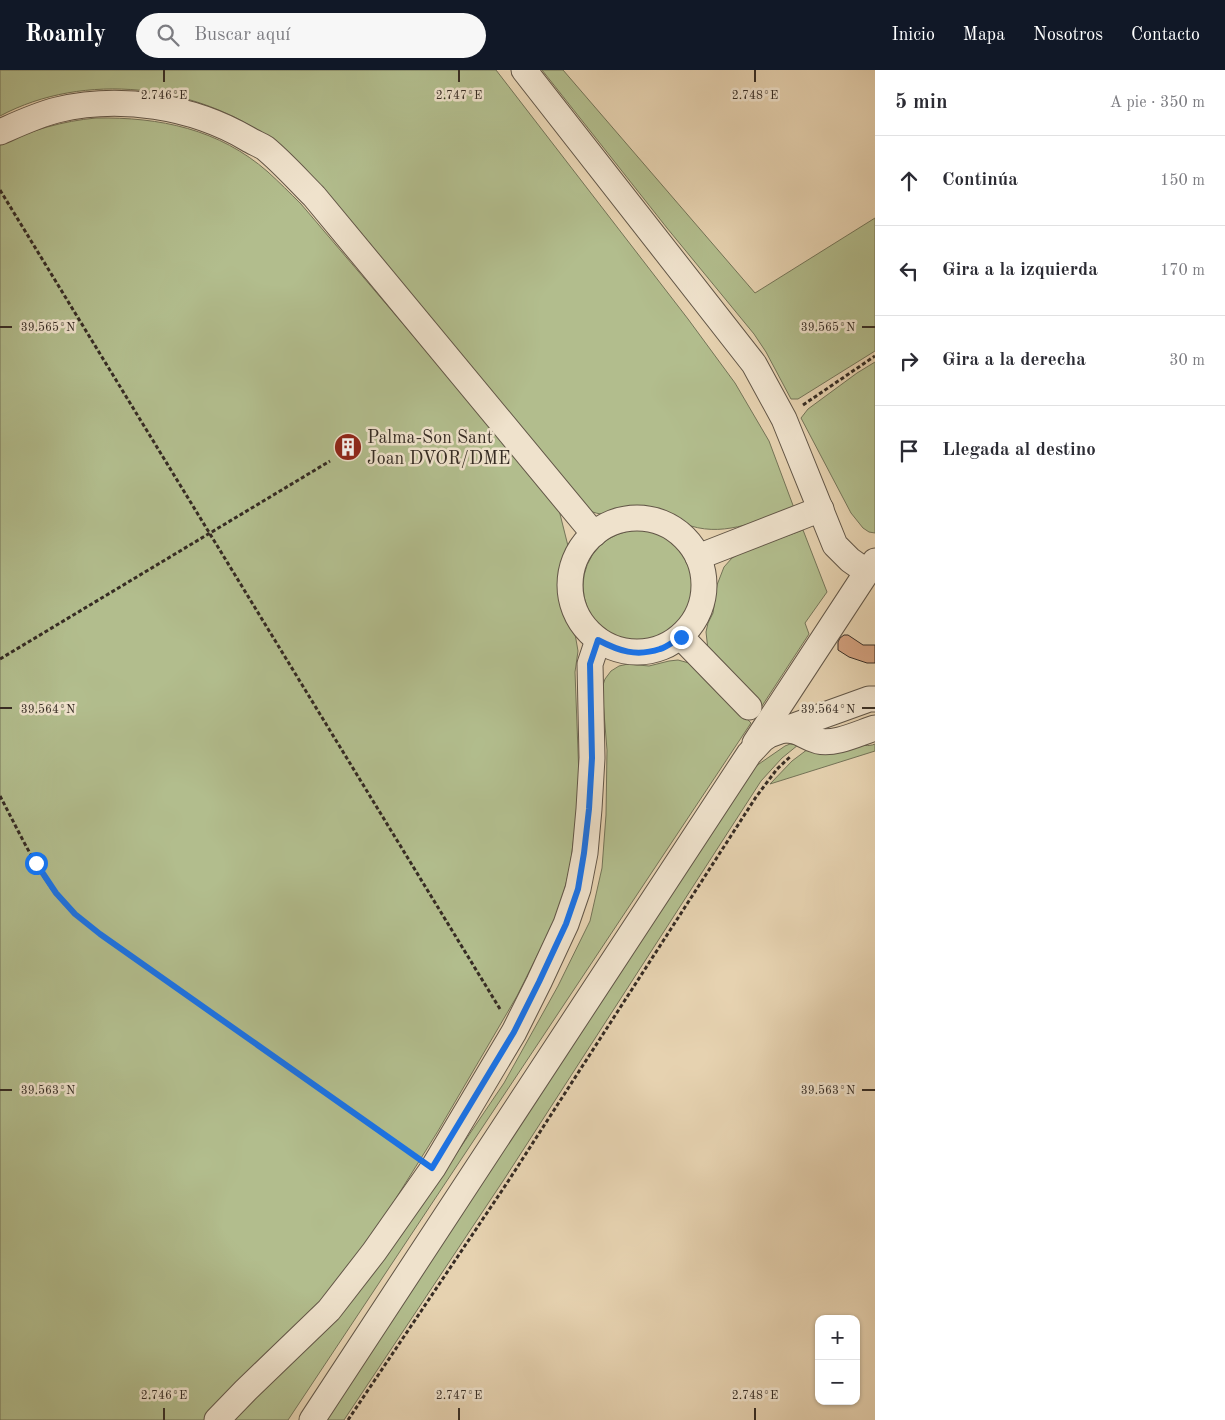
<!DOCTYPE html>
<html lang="es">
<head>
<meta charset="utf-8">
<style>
  :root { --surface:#fff; --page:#f7f7f7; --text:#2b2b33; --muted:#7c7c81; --line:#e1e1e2; --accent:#111827 }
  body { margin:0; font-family:"Old Standard TT",serif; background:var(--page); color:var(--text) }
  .controls { position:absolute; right:15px; bottom:15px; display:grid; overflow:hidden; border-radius:10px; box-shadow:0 1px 4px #0004 }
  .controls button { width:45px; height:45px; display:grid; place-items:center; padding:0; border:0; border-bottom:1px solid var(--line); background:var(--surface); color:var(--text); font:25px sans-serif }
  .stop { position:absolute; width:15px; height:15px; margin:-11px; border:4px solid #1a73e8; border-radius:50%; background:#fff }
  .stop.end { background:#1a73e8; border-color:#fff; box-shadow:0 1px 5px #0008 }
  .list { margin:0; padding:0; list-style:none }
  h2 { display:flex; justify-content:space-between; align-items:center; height:65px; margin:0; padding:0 20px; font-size:21px }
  h2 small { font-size:16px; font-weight:400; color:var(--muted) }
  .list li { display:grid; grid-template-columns:32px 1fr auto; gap:15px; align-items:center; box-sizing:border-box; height:90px; padding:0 20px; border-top:1px solid var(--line) }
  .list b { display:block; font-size:19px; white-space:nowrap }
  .list em { font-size:16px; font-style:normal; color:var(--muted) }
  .icon { flex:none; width:28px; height:28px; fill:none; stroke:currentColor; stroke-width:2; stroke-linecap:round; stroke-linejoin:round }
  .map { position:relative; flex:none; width:875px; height:1350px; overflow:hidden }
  header { display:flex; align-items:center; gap:30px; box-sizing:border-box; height:70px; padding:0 25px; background:var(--accent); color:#fff }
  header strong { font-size:24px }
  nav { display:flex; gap:28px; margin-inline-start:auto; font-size:18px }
  .search { width:350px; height:45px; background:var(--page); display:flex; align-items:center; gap:12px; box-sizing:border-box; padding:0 18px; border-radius:28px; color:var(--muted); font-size:19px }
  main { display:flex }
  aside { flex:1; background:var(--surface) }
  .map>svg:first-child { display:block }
  .green { fill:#b2bd8d; stroke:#747458 }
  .building { fill:#d3a07e; stroke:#362c24 }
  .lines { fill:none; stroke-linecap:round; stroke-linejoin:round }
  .minor-casing { stroke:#625647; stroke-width:27 }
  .path { stroke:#362c24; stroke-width:3; stroke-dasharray:4 2.5; stroke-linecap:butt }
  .minor { stroke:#efe2cc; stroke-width:25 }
  .route { stroke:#1a73e8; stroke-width:6 }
  .ticks { fill:none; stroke:#362c24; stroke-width:2 }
  .labels { text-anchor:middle; stroke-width:5; stroke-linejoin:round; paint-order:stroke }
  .poi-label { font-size:18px; fill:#362c24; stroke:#efe2cc; text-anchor:start }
  .ticks-label { font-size:12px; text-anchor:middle; fill:#362c24; stroke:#efe2cc; stroke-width:5; stroke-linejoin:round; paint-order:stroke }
</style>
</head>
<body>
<header>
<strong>Roamly</strong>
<div class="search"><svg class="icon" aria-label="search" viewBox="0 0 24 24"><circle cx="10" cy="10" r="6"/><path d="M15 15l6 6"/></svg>Buscar aquí</div>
<nav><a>Inicio</a><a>Mapa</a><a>Nosotros</a><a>Contacto</a></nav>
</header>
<main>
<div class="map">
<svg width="875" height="1350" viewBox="0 0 875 1350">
  <rect width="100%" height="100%" fill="#e6d2b0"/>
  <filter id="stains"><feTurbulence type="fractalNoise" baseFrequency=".004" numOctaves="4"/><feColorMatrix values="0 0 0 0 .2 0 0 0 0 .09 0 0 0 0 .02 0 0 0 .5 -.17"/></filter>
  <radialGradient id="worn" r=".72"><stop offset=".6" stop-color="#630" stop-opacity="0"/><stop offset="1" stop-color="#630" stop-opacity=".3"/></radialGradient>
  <g class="green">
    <path d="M0 0H496L688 249 735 313 769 371 794 438C762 449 727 467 691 456 678 452 667 442 653 440 645 439 638 439 630 440 617 442 602 448 589 440 585 438 582 433 578 430L358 159C338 136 319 115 298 95 290 87 282 78 273 71 198 14 84 1 0 46Z"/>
    <path d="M542 0H563L755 223 875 148V281L798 329H791L766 282 754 264 667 158Z"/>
    <path d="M96 48C160 47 219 59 268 102 279 112 290 123 301 134L558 436 569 480 561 511 562 533 574 558 578 581 575 602 579 707 577 743 570 797 562 830 551 858 517 926 438 1061 368 1173 329 1222 205 1350H0V75C31 60 63 51 96 48Z"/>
    <path d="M875 292V463L869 462 863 458 851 443 801 348 808 339 857 303Z"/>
    <circle cx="639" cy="516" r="56"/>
    <path d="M803 460 827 522 805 553 809 564 760 639 708 580 706 562 708 553 713 543 717 515 724 497 732 488 745 481Z"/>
    <path d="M678 590 689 593 698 598 751 653 288 1350H233L298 1287 350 1229 400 1167 504 1013 558 916 590 851 602 798 606 745 607 680 602 618 605 609 611 601 619 596 628 594 649 596 669 591Z"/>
    <path d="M855 673C862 675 868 677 875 674V681L770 714 792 691 808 679Z"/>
    <path d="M790 674 798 675 782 688 761 711 505 1108 344 1350H324L756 696 785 676Z"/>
  </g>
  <g class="building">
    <circle cx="348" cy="377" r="13"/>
    <path d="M844 565H848L863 575H875V593H867L849 587 838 580V572L840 568Z"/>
  </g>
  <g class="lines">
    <defs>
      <g id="minor">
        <path d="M524 0 754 294 784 349 835 475 850 490 867 502"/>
        <path d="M0 62C18 54 37 45 57 40 120 25 192 36 248 69 253 72 260 75 265 78 282 92 298 110 314 126L594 464"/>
        <circle cx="637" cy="515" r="67"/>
        <path d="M698 487 821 439"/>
        <path d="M681 567 749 637"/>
        <path d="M781 660C801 659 802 667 818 671 835 675 859 663 875 658"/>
        <path d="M755 673 867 502 875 491"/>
        <path d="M217 1350 246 1320 329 1240 374 1182 433 1098 514 962 539 912 566 854 578 819 585 783 589 739 592 688 590 594 598 570"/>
        <path d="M312 1350 749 684 763 669 769 665 869 629H875"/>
      </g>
    </defs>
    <use href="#minor" class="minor-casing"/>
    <g class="path">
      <path d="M0 120 500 939"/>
      <path d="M803 335 875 286"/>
      <path d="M0 589 330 391"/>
      <path d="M0 726C17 758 33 793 55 823 68 839 84 852 100 864L414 1085"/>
      <path d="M348 1350 507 1113 756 727 777 699 791 686"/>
    </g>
    <use href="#minor" class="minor"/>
  </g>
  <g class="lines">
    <path class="route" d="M36 793 56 823 75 844 100 864 432 1098 514 962 539 912 566 854 578 819 584 783 589 739 592 688 590 594 598 570C619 581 636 587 660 579 667 577 674 571 681 567"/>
  </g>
  <path class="ticks" d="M164 0V12M459 0V12M755 0V12M0 257H12M862 257H875M0 638H12M862 638H875M0 1020H12M862 1020H875M164 1338V1350M459 1338V1350M755 1338V1350"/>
  <defs>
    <symbol id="building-disc" viewBox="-11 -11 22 22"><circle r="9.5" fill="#8f2418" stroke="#efe2cc"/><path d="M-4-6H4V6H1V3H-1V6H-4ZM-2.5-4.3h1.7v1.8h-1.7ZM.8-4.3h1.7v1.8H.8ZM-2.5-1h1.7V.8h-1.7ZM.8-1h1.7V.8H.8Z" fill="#fff"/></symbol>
  </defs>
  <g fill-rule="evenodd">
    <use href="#building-disc" x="332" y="361" width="32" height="32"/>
  </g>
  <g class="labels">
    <g class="poi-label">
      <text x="367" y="373">Palma-Son Sant<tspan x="367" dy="21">Joan DVOR/DME</tspan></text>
    </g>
  </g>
  <g class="ticks-label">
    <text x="164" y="29">2.746°E</text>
    <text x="459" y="29">2.747°E</text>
    <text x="755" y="29">2.748°E</text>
    <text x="48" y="261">39.565°N</text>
    <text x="828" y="261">39.565°N</text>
    <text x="48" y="643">39.564°N</text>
    <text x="828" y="643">39.564°N</text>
    <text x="48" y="1024">39.563°N</text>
    <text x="828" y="1024">39.563°N</text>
    <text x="164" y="1329">2.746°E</text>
    <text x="459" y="1329">2.747°E</text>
    <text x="755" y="1329">2.748°E</text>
  </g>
  <rect width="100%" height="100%" filter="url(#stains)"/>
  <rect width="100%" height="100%" fill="url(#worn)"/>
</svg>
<div class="controls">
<button>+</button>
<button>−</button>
</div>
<div class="stop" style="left:36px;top:793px"></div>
<div class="stop end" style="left:681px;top:567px"></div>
</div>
<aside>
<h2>5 min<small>A pie · 350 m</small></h2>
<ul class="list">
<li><svg class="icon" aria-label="ahead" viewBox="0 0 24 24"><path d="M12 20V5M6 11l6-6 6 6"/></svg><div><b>Continúa</b></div><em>150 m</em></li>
<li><svg class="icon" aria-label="left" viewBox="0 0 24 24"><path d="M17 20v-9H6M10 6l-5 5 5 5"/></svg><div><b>Gira a la izquierda</b></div><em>170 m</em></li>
<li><svg class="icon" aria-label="right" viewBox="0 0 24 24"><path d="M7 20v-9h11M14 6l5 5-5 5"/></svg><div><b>Gira a la derecha</b></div><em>30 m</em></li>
<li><svg class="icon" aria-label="arrive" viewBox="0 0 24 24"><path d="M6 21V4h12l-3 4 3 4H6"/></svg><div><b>Llegada al destino</b></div></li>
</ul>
</aside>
</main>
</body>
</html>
